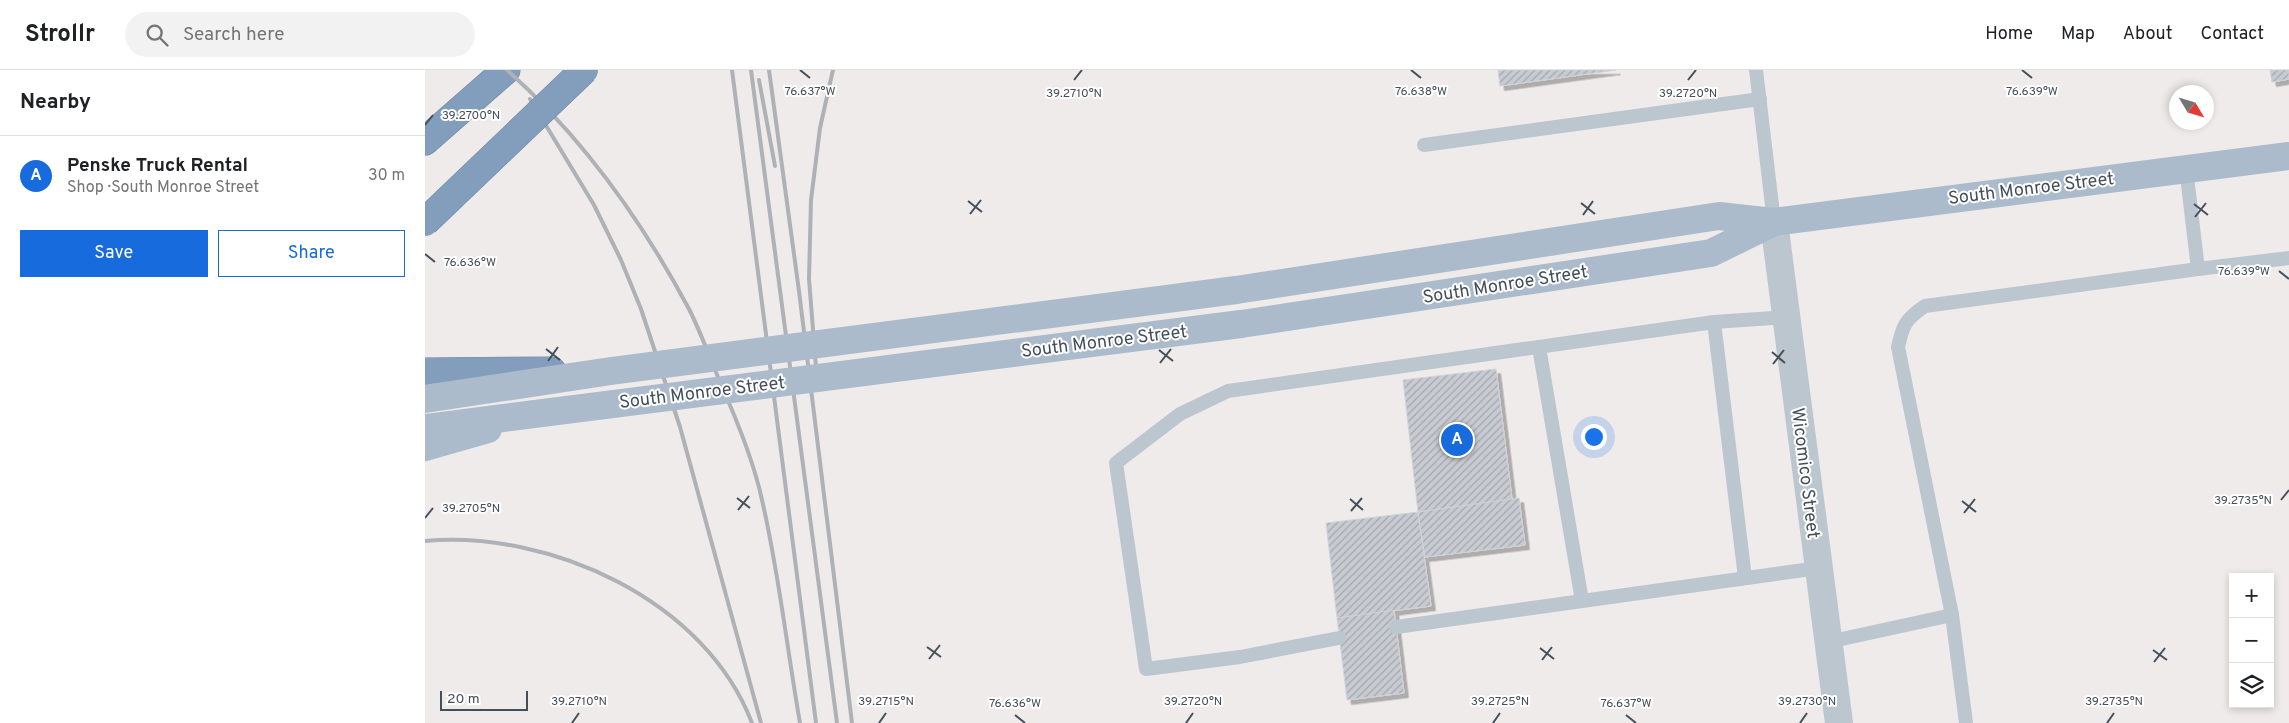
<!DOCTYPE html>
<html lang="en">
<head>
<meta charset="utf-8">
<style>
  :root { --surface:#fff; --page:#f2f2f2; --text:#202124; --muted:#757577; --line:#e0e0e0; --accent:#186bdc }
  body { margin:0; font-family:Overpass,sans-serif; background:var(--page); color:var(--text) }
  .controls { position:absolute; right:15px; bottom:15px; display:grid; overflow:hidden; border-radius:0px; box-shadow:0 2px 8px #0003 }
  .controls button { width:45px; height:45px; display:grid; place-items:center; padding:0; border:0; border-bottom:1px solid var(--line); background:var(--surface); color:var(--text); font:25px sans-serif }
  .compass { position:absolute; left:1744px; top:15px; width:45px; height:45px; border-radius:50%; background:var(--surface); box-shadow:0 2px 8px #0003; rotate:128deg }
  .scale { position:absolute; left:15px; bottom:12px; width:88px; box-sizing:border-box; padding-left:5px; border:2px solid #444f59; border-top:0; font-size:14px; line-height:18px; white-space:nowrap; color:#444f59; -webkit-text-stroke:4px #fff; paint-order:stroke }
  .you { position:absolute; left:1168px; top:366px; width:18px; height:18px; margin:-12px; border:4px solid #fff; border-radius:50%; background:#1a73e8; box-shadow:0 0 0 8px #1a73e833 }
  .badge { display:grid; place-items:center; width:32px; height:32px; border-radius:50%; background:var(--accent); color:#fff; font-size:16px; font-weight:700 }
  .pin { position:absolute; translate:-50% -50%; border:2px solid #fff; box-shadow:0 1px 5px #0006 }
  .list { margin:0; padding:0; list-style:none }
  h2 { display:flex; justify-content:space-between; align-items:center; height:65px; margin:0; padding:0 20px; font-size:21px }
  h2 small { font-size:16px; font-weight:400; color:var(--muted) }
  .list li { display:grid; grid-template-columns:32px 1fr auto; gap:15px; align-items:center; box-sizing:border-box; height:80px; padding:0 20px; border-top:1px solid var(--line) }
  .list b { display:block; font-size:19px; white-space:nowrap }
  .list p { margin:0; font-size:16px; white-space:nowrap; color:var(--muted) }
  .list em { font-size:16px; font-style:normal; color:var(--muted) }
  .actions { display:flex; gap:10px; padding:15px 20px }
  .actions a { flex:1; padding:11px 0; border:1px solid var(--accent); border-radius:0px; text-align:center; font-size:18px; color:var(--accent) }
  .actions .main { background:var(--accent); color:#fff }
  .icon { flex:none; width:28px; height:28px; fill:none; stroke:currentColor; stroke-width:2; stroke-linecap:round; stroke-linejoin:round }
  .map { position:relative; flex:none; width:1864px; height:653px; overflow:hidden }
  header { display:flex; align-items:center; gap:30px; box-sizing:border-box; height:70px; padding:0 25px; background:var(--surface); border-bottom:1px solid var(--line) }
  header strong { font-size:24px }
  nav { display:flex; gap:28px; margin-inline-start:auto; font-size:18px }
  .search { width:350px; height:45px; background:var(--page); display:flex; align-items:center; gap:12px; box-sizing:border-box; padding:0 18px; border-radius:28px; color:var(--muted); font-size:19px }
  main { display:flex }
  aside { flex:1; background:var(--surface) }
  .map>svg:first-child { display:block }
  .building { fill:url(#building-hatch); stroke:#cfd2d8; filter:url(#shadow) }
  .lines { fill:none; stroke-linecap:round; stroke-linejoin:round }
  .highway-casing { stroke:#6e88a7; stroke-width:29 }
  .lane { stroke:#bcc6ce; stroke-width:14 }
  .street { stroke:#bcc6ce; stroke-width:28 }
  .primary { stroke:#abbbcb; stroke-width:28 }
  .highway { stroke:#839dbc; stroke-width:28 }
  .rail { stroke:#aeb1b6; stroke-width:4 }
  .highway-bridge-casing { stroke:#6e88a7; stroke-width:29; stroke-linecap:butt }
  .primary-bridge { stroke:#abbbcb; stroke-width:28 }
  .highway-bridge { stroke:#839dbc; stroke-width:28 }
  .ticks { fill:none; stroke:#444f59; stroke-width:2 }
  .labels { text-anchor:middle; stroke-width:4; stroke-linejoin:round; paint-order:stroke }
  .street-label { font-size:18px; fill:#444f59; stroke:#fff }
  .ticks-label { font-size:12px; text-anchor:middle; fill:#444f59; stroke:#fff; stroke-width:4; stroke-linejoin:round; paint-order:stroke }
</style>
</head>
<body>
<header>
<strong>Strollr</strong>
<div class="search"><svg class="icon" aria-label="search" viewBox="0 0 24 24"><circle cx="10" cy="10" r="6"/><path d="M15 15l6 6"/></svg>Search here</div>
<nav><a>Home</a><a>Map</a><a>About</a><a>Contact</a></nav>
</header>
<main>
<aside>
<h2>Nearby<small></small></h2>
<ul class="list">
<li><span class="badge">A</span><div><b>Penske Truck Rental</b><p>Shop · South Monroe Street</p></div><em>30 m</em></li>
</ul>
<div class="actions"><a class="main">Save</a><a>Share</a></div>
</aside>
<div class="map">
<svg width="1864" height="653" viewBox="0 0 1864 653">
  <defs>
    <pattern id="building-hatch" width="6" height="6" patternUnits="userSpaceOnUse" patternTransform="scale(1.25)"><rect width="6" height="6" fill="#c8cbd1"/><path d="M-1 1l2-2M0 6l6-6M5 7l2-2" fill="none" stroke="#a4a7ad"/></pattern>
    <filter id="shadow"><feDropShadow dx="4.5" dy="4.5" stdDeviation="0" flood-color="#0004"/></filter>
  </defs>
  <rect width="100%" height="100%" fill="#efebeb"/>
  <g class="building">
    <path d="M1073 0H1191L1075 16Z"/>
    <path d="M1845 0H1864V9L1847 12Z"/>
    <path d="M1071 299 1087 429 993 442 978 310Z"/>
    <path d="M1094 428 1100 475 1000 487 993 442Z"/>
    <path d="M993 442 1006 536 912 548 901 453Z"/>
    <path d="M969 540 979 623 922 630 912 548Z"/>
  </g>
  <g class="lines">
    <defs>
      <g id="highway">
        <path d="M0 71 81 0"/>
        <path d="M0 302 127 301"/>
      </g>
    </defs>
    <use href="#highway" class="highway-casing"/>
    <g class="lane">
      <path d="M1331 0 1349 152"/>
      <path d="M999 75 1335 29"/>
      <path d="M1773 199 1864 188"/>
      <path d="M1289 252 1320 508"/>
      <path d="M1114 277 1157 531"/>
      <path d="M1527 545 1473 277C1478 254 1481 249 1500 236L1773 199 1761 98"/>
      <path d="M971 557 1393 498"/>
      <path d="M914 568 815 587 721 599 691 393 755 344 803 321 1289 252 1361 247"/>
      <path d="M1403 572 1527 545 1541 653"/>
    </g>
    <path class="street" d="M1349 152 1414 653"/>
    <g class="primary">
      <path d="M811 220 1294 146 1349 152 1864 86"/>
      <path d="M816 254 1286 183 1349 152"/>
      <path d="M0 377 63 359"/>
    </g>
    <use href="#highway" class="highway"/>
    <g class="rail">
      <path d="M82 0C157 67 217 151 264 239 276 263 285 288 295 312 311 348 329 392 337 430 354 503 362 579 375 653"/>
      <path d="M307 0 391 653"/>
      <path d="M326 0 412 653"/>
      <path d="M344 0 374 221 427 653"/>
      <path d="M334 10 350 96"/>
      <path d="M105 29 169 135 196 190 216 239 255 357 336 653"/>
      <path d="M392 310 384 209 386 130 395 58 408 0"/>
      <path d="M0 471C125 460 280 530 327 653"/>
    </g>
    <defs>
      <path id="highway-bridge" d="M0 152 159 0"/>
    </defs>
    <use href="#highway-bridge" class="highway-bridge-casing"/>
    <g class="primary-bridge">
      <path d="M0 329 186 301 811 220"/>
      <path d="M0 358 816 254"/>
    </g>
    <use href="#highway-bridge" class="highway-bridge"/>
  </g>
  <path class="ticks" d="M375 0 385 8M986 0 996 8M1597 0 1607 8M649 10 657 0M1263 10 1271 0M0 55 8 45M543 131 557 142M1156 133 1170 144M1769 134 1783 145M545 144 556 130M1158 145 1168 131M1770 147 1781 133M0 184 10 192M1854 201 1864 209M121 279 135 290M734 280 748 291M1347 282 1360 293M123 291 133 277M735 293 746 279M1348 294 1359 280M312 428 325 438M925 429 938 440M1856 430 1864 420M1537 431 1551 442M313 440 324 426M926 441 937 428M1539 443 1550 429M0 448 8 438M502 577 516 587M1115 578 1129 589M1728 580 1742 590M504 589 515 575M1117 590 1127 577M1729 592 1740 578M590 645 600 653M1201 645 1211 653M147 653 154 643M454 653 461 643M761 653 768 643M1068 653 1075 643M1375 653 1382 643M1682 653 1689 643"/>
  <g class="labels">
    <g class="street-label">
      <text transform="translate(1606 118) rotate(-7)" y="6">South Monroe Street</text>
      <text transform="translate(1080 214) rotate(-9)" y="6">South Monroe Street</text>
      <text transform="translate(679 271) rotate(-7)" y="6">South Monroe Street</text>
      <text transform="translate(277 322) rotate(-7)" y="6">South Monroe Street</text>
      <text transform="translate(1381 403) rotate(83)" y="6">Wicomico Street</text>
    </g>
  </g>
  <g class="ticks-label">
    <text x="385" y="25">76.637°W</text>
    <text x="996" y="25">76.638°W</text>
    <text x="1607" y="25">76.639°W</text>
    <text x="649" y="27">39.2710°N</text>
    <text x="1263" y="27">39.2720°N</text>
    <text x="46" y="49">39.2700°N</text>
    <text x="45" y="196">76.636°W</text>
    <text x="1819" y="205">76.639°W</text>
    <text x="1818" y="434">39.2735°N</text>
    <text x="46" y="442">39.2705°N</text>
    <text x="154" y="635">39.2710°N</text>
    <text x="461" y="635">39.2715°N</text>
    <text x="768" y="635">39.2720°N</text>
    <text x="1075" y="635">39.2725°N</text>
    <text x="1382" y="635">39.2730°N</text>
    <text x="1689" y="635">39.2735°N</text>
    <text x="590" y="637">76.636°W</text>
    <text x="1201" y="637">76.637°W</text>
  </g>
</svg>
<div class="controls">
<button>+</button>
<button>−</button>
<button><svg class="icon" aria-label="layers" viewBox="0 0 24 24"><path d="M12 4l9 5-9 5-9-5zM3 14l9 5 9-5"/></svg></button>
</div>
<svg class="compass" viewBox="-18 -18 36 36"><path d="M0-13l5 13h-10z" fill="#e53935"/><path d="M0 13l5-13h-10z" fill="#757577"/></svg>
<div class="scale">20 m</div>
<div class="you"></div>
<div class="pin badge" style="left:1032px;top:370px">A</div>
</div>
</main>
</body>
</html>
